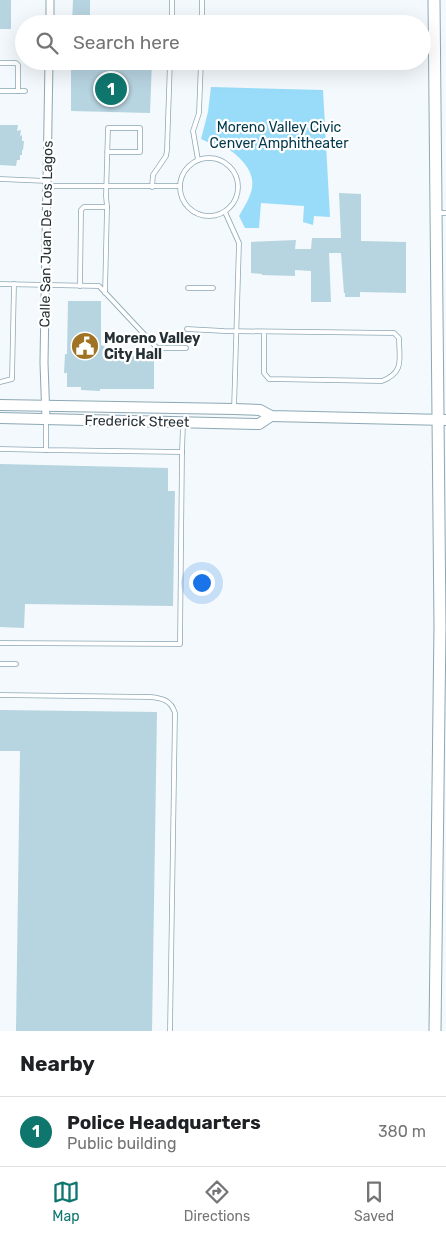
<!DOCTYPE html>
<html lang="en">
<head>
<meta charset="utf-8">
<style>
  :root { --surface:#fff; --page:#f6f6f6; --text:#202124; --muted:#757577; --line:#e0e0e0; --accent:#0f766e }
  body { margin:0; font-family:Rubik,sans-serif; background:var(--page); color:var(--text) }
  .you { position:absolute; left:201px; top:582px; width:18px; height:18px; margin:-12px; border:4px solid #fff; border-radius:50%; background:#1a73e8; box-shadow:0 0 0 8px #1a73e833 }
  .badge { display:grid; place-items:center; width:32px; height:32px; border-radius:50%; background:var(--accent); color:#fff; font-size:16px; font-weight:700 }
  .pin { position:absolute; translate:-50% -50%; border:2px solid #fff; box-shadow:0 1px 5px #0006 }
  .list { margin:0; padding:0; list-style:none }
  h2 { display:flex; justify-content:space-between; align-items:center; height:65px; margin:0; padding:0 20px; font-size:21px }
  h2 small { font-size:16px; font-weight:400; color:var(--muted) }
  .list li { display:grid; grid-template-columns:32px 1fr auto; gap:15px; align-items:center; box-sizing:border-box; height:70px; padding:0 20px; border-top:1px solid var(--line) }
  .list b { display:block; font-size:19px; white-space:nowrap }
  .list p { margin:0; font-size:16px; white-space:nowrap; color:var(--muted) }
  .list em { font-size:16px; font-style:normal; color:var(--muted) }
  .icon { flex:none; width:28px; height:28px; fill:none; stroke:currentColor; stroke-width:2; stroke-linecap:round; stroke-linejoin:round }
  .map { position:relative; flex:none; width:446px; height:1031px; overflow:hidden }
  .search { position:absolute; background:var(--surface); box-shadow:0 5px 20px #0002; left:15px; right:15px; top:15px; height:55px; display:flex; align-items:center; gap:12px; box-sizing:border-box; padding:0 18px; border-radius:28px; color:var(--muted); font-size:19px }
  .sheet { height:135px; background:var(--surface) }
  nav { display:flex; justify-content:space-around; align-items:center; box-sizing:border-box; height:70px; border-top:1px solid var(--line); background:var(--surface); font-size:14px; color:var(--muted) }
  nav a { display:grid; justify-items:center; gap:2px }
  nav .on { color:var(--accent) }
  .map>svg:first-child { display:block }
  .green { fill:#98dcfa }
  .building { fill:#b7d4e1 }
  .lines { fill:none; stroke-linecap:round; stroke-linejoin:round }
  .lane-casing { stroke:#8ca8b5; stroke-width:5.5 }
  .street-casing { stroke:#8ca8b5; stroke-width:9 }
  .secondary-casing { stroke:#8ca8b5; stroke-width:12 }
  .primary-casing { stroke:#8ca8b5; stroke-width:13 }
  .lane { stroke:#fff; stroke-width:4 }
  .street { stroke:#fff; stroke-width:7 }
  .secondary { stroke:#fff; stroke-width:10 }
  .primary { stroke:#fff; stroke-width:11 }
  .labels { text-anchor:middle; stroke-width:4.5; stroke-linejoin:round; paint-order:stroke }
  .park-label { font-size:14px; fill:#00384c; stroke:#fff }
  .street-label { font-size:14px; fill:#263136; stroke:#fff }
  .poi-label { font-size:14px; font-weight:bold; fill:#263136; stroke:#fff; text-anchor:start }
</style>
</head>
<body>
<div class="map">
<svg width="446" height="1031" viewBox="0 0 446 1031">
  <rect width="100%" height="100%" fill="#f3f9fc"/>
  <path class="green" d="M211 87 323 90 330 217 314 216 313 225 303 222 304 206 261 203 259 228H245L239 216C250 197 260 183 244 163 238 156 232 150 223 147 216 143 208 143 201 139L208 112Z"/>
  <g class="building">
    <rect x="0" y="0" width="11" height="29"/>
    <path d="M73 0H90V15L153 16V24H72Z"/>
    <path d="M71 61H152L150 113 71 111Z"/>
    <path d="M0 125H18L17 131 21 130 20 136 22 135V141H24L23 150H22V155H20V160H17L16 166 0 165Z"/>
    <path d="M339 193 361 194V241L406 242V293L360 292V297H345V293H344L341 253H329L331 302H311V271L295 270V276L262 275V274L251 273V242L296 240 295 249H311L312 238H341Z"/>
    <path d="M68 301H101V345L108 348 110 356H154V389H100V391L81 390V387H67V373H64L65 354H67Z"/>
    <path d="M0 464 168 468V491H175L173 606 25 604 24 628 0 627Z"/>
    <path d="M0 710 157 712 152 1031H16L20 751H0Z"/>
  </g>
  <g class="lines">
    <defs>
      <g id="lane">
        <path d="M172 24V0"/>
        <path d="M202 24V0"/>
        <path d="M0 63H16L18 65V91"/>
        <path d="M0 91H25"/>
        <circle cx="209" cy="187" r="29"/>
        <path d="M198 160 193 131 199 113 201 61"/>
        <path d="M0 179 47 181"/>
        <path d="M47 186H180"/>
        <path d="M152 187 153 175 166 156 167 150 170 61"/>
        <path d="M225 212 239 243 234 409"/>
        <path d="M437 213H446"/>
        <path d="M0 284 99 286 157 348H186"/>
        <path d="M80 286 81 210 84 207H107L106 196 108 128H140V152H107"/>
        <path d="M188 288H213"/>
        <path d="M105 293 107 207"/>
        <path d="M187 329 224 331 394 333 399 338C399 359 405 372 382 381L269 379 264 373V332"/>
        <path d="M0 382 12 379 14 284"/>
        <path d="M0 449 46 450"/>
        <path d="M182 452 183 424"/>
        <path d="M0 643 180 644 182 452 46 450V419"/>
        <path d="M0 664H16"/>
        <path d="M0 695 150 697C162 698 171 700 175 713L170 1031"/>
      </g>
      <g id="street">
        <path d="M50 24V0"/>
        <path d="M46 419 44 363 49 61"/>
      </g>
      <g id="secondary">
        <path d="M0 405 234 409 260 410 271 416 446 420"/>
        <path d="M0 418 259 424 271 416"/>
      </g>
      <path id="primary" d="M434 0 440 626 435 1031"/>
    </defs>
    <use href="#lane" class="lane-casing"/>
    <use href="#street" class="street-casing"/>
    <use href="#secondary" class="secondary-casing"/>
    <use href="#primary" class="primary-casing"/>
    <use href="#lane" class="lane"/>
    <use href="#street" class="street"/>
    <use href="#secondary" class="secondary"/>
    <use href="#primary" class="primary"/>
  </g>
  <defs>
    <symbol id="civic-disc" viewBox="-11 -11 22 22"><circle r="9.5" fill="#9f7323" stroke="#fff"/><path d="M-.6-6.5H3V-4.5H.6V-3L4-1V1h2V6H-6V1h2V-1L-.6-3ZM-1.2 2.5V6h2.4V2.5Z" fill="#fff"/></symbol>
  </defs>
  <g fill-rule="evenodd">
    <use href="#civic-disc" x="69" y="330" width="32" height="32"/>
  </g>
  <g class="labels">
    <g class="park-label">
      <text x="279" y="132">Moreno Valley Civic<tspan x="279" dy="16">Cenver Amphitheater</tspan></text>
    </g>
    <g class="street-label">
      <text transform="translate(46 234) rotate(-89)" y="5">Calle San Juan De Los Lagos</text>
      <text transform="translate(137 421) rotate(1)" y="5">Frederick Street</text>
    </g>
    <g class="poi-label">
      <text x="104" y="343">Moreno Valley<tspan x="104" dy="16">City Hall</tspan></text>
    </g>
  </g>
</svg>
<div class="you"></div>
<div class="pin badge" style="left:111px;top:89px">1</div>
<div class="search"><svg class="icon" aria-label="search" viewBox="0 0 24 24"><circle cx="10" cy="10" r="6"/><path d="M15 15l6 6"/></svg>Search here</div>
</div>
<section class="sheet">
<h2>Nearby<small></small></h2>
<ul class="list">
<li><span class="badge">1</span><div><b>Police Headquarters</b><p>Public building</p></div><em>380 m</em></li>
</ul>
</section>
<nav>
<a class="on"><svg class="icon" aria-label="map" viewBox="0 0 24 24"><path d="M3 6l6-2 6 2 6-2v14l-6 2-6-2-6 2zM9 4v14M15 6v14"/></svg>Map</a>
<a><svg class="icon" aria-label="directions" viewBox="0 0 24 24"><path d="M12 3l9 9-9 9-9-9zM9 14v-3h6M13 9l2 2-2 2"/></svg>Directions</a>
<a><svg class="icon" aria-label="saved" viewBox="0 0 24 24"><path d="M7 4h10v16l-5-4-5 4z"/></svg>Saved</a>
</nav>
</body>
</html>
